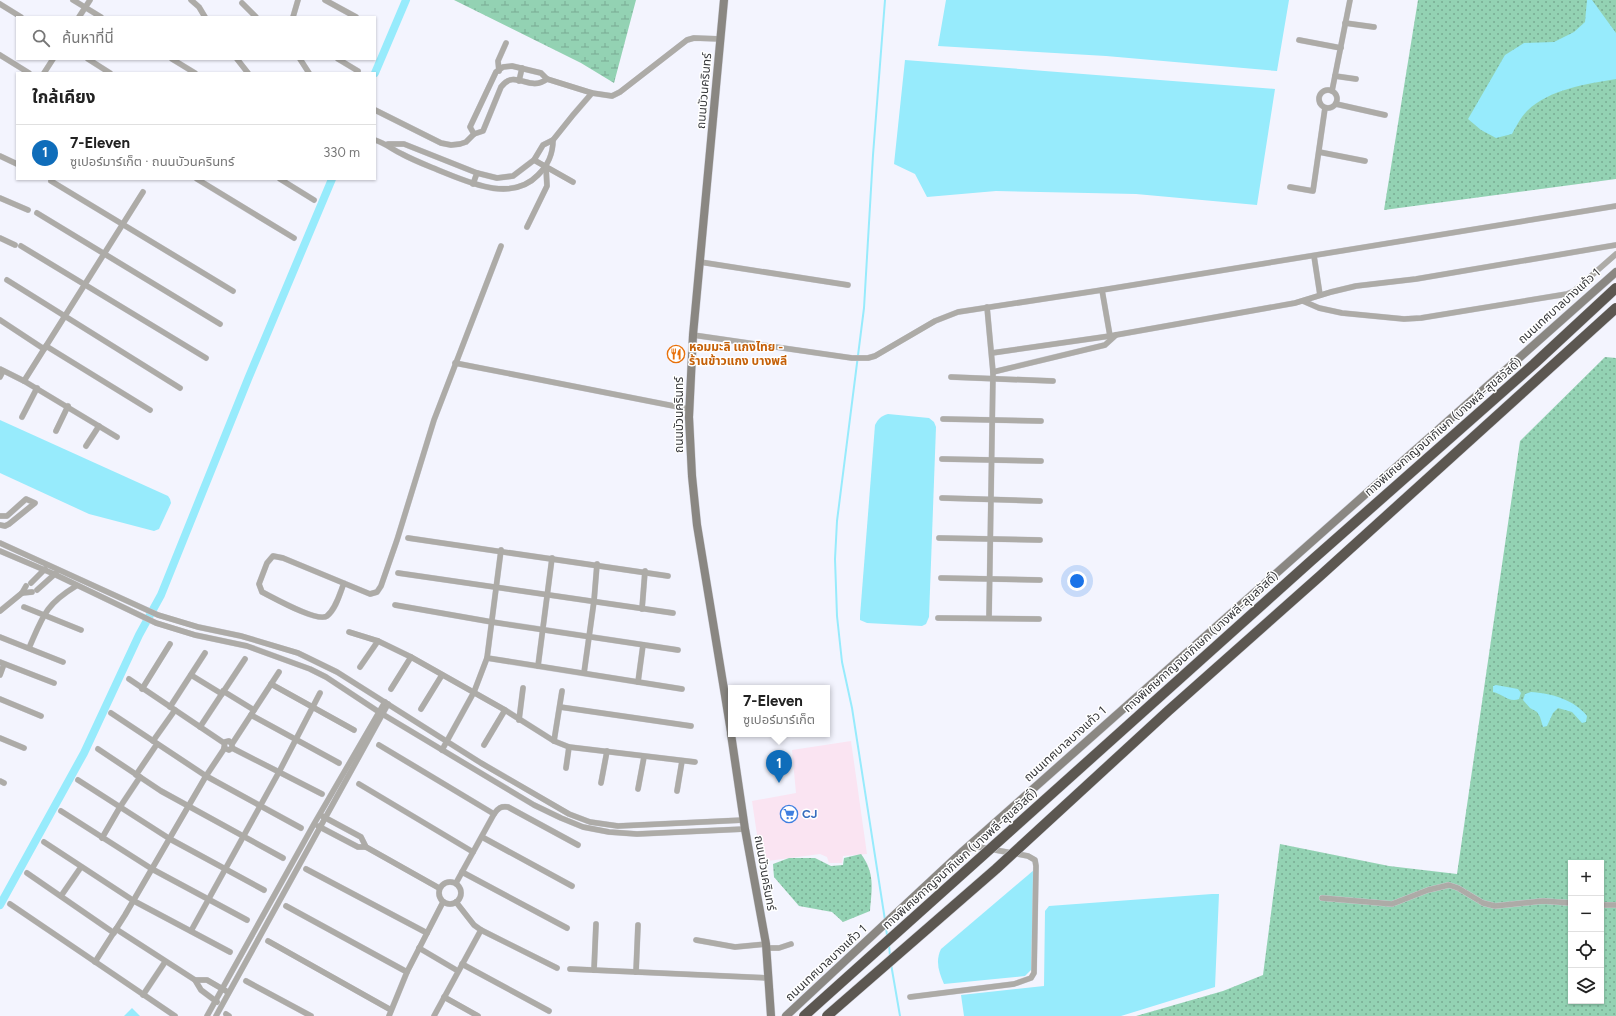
<!DOCTYPE html>
<html lang="th">
<head>
<meta charset="utf-8">
<style>
  :root { --surface:#fff; --page:#f6f6f6; --text:#222; --muted:#767676; --line:#e0e0e0; --accent:#0f6dba }
  body { margin:0; font-family:Figtree,"Noto Sans Thai",sans-serif; background:var(--page); color:var(--text) }
  .controls { position:absolute; right:12px; bottom:12px; display:grid; overflow:hidden; border-radius:0px; box-shadow:0 1px 3px #0004 }
  .controls button { width:36px; height:36px; display:grid; place-items:center; padding:0; border:0; border-bottom:1px solid var(--line); background:var(--surface); color:var(--text); font:20px sans-serif }
  .you { position:absolute; left:1077px; top:581px; width:14px; height:14px; margin:-10px; border:3px solid #fff; border-radius:50%; background:#1a73e8; box-shadow:0 0 0 6px #1a73e833 }
  .badge { display:grid; place-items:center; width:26px; height:26px; border-radius:50%; background:var(--accent); color:#fff; font-size:13px; font-weight:700 }
  .pin { position:absolute; translate:-50% -33px; filter:drop-shadow(0 1px 2px #0008) }
  .pin::after { content:''; position:absolute; top:21px; width:14px; height:12px; background:inherit; clip-path:polygon(0 0,100% 0,50% 100%) }
  .popup { position:absolute; left:728px; top:685px; width:102px; height:52px; box-sizing:border-box; display:grid; place-content:center; border-radius:0px; background:var(--surface); filter:drop-shadow(0 1px 3px #0005); font-size:13px; white-space:nowrap; color:var(--muted) }
  .popup b { font-size:15px; color:var(--text) }
  .popup::after { content:''; position:absolute; left:50%; top:100%; margin-left:-8px; border:8px solid transparent; border-top-color:var(--surface) }
  .list { margin:0; padding:0; list-style:none }
  h2 { display:flex; justify-content:space-between; align-items:center; height:52px; margin:0; padding:0 16px; font-size:17px }
  h2 small { font-size:13px; font-weight:400; color:var(--muted) }
  .list li { display:grid; grid-template-columns:26px 1fr auto; gap:12px; align-items:center; box-sizing:border-box; height:56px; padding:0 16px; border-top:1px solid var(--line) }
  .list b { display:block; font-size:15px; white-space:nowrap }
  .list p { margin:0; font-size:13px; white-space:nowrap; color:var(--muted) }
  .list em { font-size:13px; font-style:normal; color:var(--muted) }
  .icon { flex:none; width:22px; height:22px; fill:none; stroke:currentColor; stroke-width:2; stroke-linecap:round; stroke-linejoin:round }
  .map { position:relative; flex:none; width:1616px; height:1016px; overflow:hidden }
  .search { position:absolute; background:var(--surface); box-shadow:0 1px 3px #0004; left:16px; top:16px; width:360px; height:44px; display:flex; align-items:center; gap:10px; box-sizing:border-box; padding:0 14px; border-radius:0px; color:var(--muted); font-size:15px }
  .panel { position:absolute; background:var(--surface); box-shadow:0 1px 3px #0004; left:16px; top:72px; width:360px; height:108px; border-radius:0px }
  .map>svg:first-child { display:block }
  .commercial { fill:#fae4f2 }
  .grass { fill:url(#grass-dots); fill-rule:evenodd }
  .wetland { fill:url(#wetland-marsh) }
  .water { fill:#97ebfc }
  .lines { fill:none; stroke-linecap:round; stroke-linejoin:round }
  .stream { stroke:#97ebfc; stroke-width:2 }
  .canal { stroke:#97ebfc; stroke-width:8 }
  .street-casing { stroke:#d1d2db; stroke-width:6 }
  .secondary-casing { stroke:#d1d2db; stroke-width:9 }
  .street { stroke:#adaba7; stroke-width:5.5 }
  .secondary { stroke:#8a8782; stroke-width:8 }
  .highway-bridge-casing { stroke:#d1d2db; stroke-width:11; stroke-linecap:butt }
  .highway-bridge { stroke:#5c5751; stroke-width:10 }
  .labels { text-anchor:middle; stroke-width:3; stroke-linejoin:round; paint-order:stroke }
  .street-label { font-size:12px; fill:#36373a; stroke:#fff }
  .food-label { font-size:12px; font-weight:bold; fill:#c56008; stroke:#fff; text-anchor:start }
  .shop-label { font-size:12px; font-weight:bold; fill:#366cbe; stroke:#fff; text-anchor:start }
</style>
</head>
<body>
<div class="map">
<svg width="1616" height="1016" viewBox="0 0 1616 1016">
  <defs>
    <pattern id="grass-dots" width="8" height="8" patternUnits="userSpaceOnUse"><rect width="8" height="8" fill="#93d2b3"/><path d="M2 2h.1M6 6h.1" fill="none" stroke="#79ab93" stroke-width="1.8" stroke-linecap="round"/></pattern>
    <pattern id="wetland-marsh" width="20" height="14" patternUnits="userSpaceOnUse"><rect width="20" height="14" fill="#93d2b3"/><path d="M1 5h8M5 5V1M11 12h8M15 12V8" fill="none" stroke="#79ab93"/></pattern>
  </defs>
  <rect width="100%" height="100%" fill="#f3f4fe"/>
  <path class="commercial" d="M851 741 867 854 843 856 842 863H829L827 857 820 854 761 862 752 801 796 793 792 750Z"/>
  <g class="grass">
    <path d="M1418 0H1616V179L1384 210Z"/>
    <path d="M1605 357 1616 358V1016H1136L1223 991 1263 975 1280 844 1389 866 1457 874 1520 441ZM1571 863H1601V1001H1571Z"/>
    <path d="M861 854C875 873 872 888 870 911L843 922 832 912 799 906 774 877 773 864 789 858H815L831 866 843 865 844 858Z"/>
  </g>
  <path class="wetland" d="M454 0H636L614 83 581 63Z"/>
  <g class="water">
    <path d="M946 0H1289L1277 71 1106 56 938 46Z"/>
    <path d="M1587 0H1592L1616 33V79C1586 84 1550 89 1527 111 1521 117 1516 127 1512 134L1496 138 1481 130 1468 119 1505 55 1524 43 1554 42 1574 32 1585 22Z"/>
    <path d="M905 60 1275 89 1257 205 1136 194 996 191 927 197 915 174 894 164Z"/>
    <path d="M888 414 929 418 934 422 936 427 929 617 926 624 922 626 867 623 860 620V616L875 425C878 419 881 416 888 414Z"/>
    <path d="M0 420 168 496 170 499 171 503 159 529 154 531 89 514 0 473Z"/>
    <path d="M1496 685 1518 689 1521 693 1519 699C1509 703 1503 694 1493 692V686Z"/>
    <path d="M1531 692C1551 693 1575 700 1587 716L1586 722 1582 723 1572 712 1558 708 1553 713 1547 726 1543 727 1540 717 1537 712 1530 708 1523 700 1525 694Z"/>
    <path d="M1034 870 1031 970 1025 976 944 984C939 973 935 961 941 949Z"/>
    <path d="M1212 894H1219L1215 987 1121 1016H964L961 995 1044 986 1045 911 1049 906Z"/>
    <path d="M132 1008 140 1016H124Z"/>
  </g>
  <g class="lines">
    <g class="stream">
      <path d="M885 920 852 708 842 662 837 616 835 559 837 521 864 308 873 155 885 0"/>
      <path d="M886 927 887 936"/>
      <path d="M889 945 890 956"/>
      <path d="M891 964 900 1016"/>
    </g>
    <g class="canal">
      <path d="M375 73 406 0"/>
      <path d="M0 905 84 753 139 635 161 595 248 379 332 179"/>
    </g>
    <defs>
      <g id="street">
        <path d="M73 0 101 17"/>
        <path d="M191 0 199 7 205 17"/>
        <path d="M325 0 356 17"/>
        <path d="M242 3 256 17"/>
        <path d="M0 4 21 17"/>
        <path d="M79 17 90 0"/>
        <path d="M293 17 298 0"/>
        <path d="M1345 23 1374 27"/>
        <path d="M1299 40 1341 48"/>
        <path d="M0 55 29 73"/>
        <path d="M88 59 110 73"/>
        <path d="M172 59 195 73"/>
        <path d="M237 59 248 73"/>
        <path d="M300 59 309 73"/>
        <path d="M338 59 358 71"/>
        <path d="M499 71 498 61 506 43"/>
        <path d="M44 73 53 59"/>
        <path d="M1335 76 1356 79"/>
        <path d="M519 81 522 68"/>
        <circle cx="1328" cy="99" r="9"/>
        <path d="M1332 91 1350 0"/>
        <path d="M1336 104 1385 115"/>
        <path d="M375 110 441 143 451 145 460 144 466 142 474 134 483 131 501 87C515 68 529 93 547 79"/>
        <path d="M474 134 470 127 496 72 503 67 512 66 541 73 547 79 592 93 612 96 620 92 687 40 694 38 721 39"/>
        <path d="M375 140C387 144 391 149 402 154 413 160 426 165 438 170 468 182 511 203 538 175 548 165 553 155 553 140"/>
        <path d="M388 144H404L477 173 497 178 513 176 534 160 543 145 553 140 573 115 592 93"/>
        <path d="M1319 152 1365 161"/>
        <path d="M0 156 17 164"/>
        <path d="M534 160 573 182"/>
        <path d="M197 179 294 238"/>
        <path d="M280 179 314 200"/>
        <path d="M51 181 233 291"/>
        <path d="M473 184 477 173"/>
        <path d="M1290 187 1313 191 1325 108"/>
        <path d="M0 198 28 210"/>
        <path d="M37 213 220 324"/>
        <path d="M527 227 547 186 546 167"/>
        <path d="M0 238 15 245"/>
        <path d="M21 246 206 358"/>
        <path d="M1314 256 1320 295"/>
        <path d="M700 262 848 285"/>
        <path d="M7 280 180 388"/>
        <path d="M1102 290 1110 336"/>
        <path d="M1303 301 1319 308 1342 313 1404 319 1421 318 1567 294 1574 291 1616 254"/>
        <path d="M987 307 993 372 989 618"/>
        <path d="M0 320 44 349"/>
        <path d="M693 335 852 358H868L875 356 935 321 958 312 1102 290 1616 206"/>
        <path d="M46 346 150 410"/>
        <path d="M992 353 1110 336 1295 303 1331 292 1356 286 1416 279 1616 245"/>
        <path d="M455 363 689 409"/>
        <path d="M0 369 24 381 117 437"/>
        <path d="M993 372 1105 345 1116 335"/>
        <path d="M0 377 3 371"/>
        <path d="M951 377 1053 381"/>
        <path d="M24 381 143 192"/>
        <path d="M22 417 37 388"/>
        <path d="M943 419 1041 421"/>
        <path d="M56 431 68 406"/>
        <path d="M86 446 99 426"/>
        <path d="M942 459 1041 461"/>
        <path d="M942 498 1040 501"/>
        <path d="M0 516H7L26 499 35 503 9 524 5 526 0 525"/>
        <path d="M408 538 668 576"/>
        <path d="M939 538 1040 540"/>
        <path d="M0 543 158 615 198 627 241 636 298 653 337 672 481 763 569 814 590 822 618 826 744 820"/>
        <path d="M0 551 54 574 156 623 195 635 247 646 310 669 326 677 379 712 534 805 561 818 583 827 609 832 637 834 745 829"/>
        <path d="M398 573 673 613"/>
        <path d="M941 578 1040 580"/>
        <path d="M31 583 45 569"/>
        <path d="M344 583C340 593 336 609 327 616 318 623 274 598 262 592L259 584 267 563 273 556 283 558 370 594 377 592 381 586 397 540 434 420 501 246"/>
        <path d="M37 590 56 573"/>
        <path d="M22 593 32 592"/>
        <path d="M395 605 492 622 678 650"/>
        <path d="M24 607 81 630"/>
        <path d="M642 609 645 571"/>
        <path d="M0 611 22 593 26 586"/>
        <path d="M938 618 1039 619"/>
        <path d="M349 632 378 641 411 657 505 710 554 741 569 747 695 762"/>
        <path d="M0 637 63 662"/>
        <path d="M29 648C43 616 45 605 76 586"/>
        <path d="M487 658 682 689"/>
        <path d="M0 662 54 683"/>
        <path d="M538 666 552 558"/>
        <path d="M360 667 378 641"/>
        <path d="M584 673 594 601 597 564"/>
        <path d="M0 675 4 664"/>
        <path d="M191 675 222 694"/>
        <path d="M129 679 224 743"/>
        <path d="M638 682 643 645"/>
        <path d="M271 684 354 730"/>
        <path d="M142 689 170 644"/>
        <path d="M391 689 411 657"/>
        <path d="M223 691 254 710"/>
        <path d="M0 699 41 716"/>
        <path d="M170 707 205 653"/>
        <path d="M560 707 691 726"/>
        <path d="M421 709 442 675"/>
        <path d="M111 713 206 776 301 828"/>
        <path d="M251 715 339 763"/>
        <path d="M519 720 523 688"/>
        <path d="M200 727 245 659"/>
        <path d="M0 738 24 748"/>
        <path d="M153 741 175 710"/>
        <path d="M554 741 562 691"/>
        <path d="M232 744 229 741 225 742 224 748 229 750 232 748V744L279 672"/>
        <path d="M379 745 494 814"/>
        <path d="M484 745 505 710"/>
        <path d="M232 748 322 794"/>
        <path d="M98 749 161 791 283 858"/>
        <path d="M442 750 474 692 487 658 501 550"/>
        <path d="M566 768 569 747"/>
        <path d="M136 775 157 744"/>
        <path d="M78 780 170 839 264 890"/>
        <path d="M0 781 4 783"/>
        <path d="M601 783 607 751"/>
        <path d="M359 784 473 852"/>
        <path d="M638 789 644 757"/>
        <path d="M677 791 682 761"/>
        <path d="M61 811 152 869 247 920"/>
        <path d="M322 816 361 837 366 847"/>
        <path d="M318 826 358 847H366L439 888"/>
        <path d="M482 837 572 886"/>
        <path d="M102 838 120 807 140 777"/>
        <path d="M44 842 134 901 230 952"/>
        <path d="M306 869 427 933"/>
        <path d="M462 872 567 928"/>
        <path d="M27 873 114 933"/>
        <circle cx="450" cy="893" r="11"/>
        <path d="M456 883 494 814C498 808 501 806 508 807L578 845"/>
        <path d="M61 896 81 867"/>
        <path d="M1322 898 1392 904 1428 890 1449 885 1458 888 1483 903 1495 906 1543 901 1571 903"/>
        <path d="M456 902 474 925 481 930 557 968"/>
        <path d="M10 904 175 1016"/>
        <path d="M1601 905H1616"/>
        <path d="M286 906 407 972"/>
        <path d="M116 929 195 980 201 990 217 1002"/>
        <path d="M191 931 279 772 320 693"/>
        <path d="M696 940 735 947 766 944"/>
        <path d="M268 941 391 1010"/>
        <path d="M419 948 458 971"/>
        <path d="M766 948H779L791 944"/>
        <path d="M95 962 125 915 206 776 224 749"/>
        <path d="M462 964 549 1011"/>
        <path d="M570 969 769 978"/>
        <path d="M594 970 596 924"/>
        <path d="M636 972 638 925"/>
        <path d="M195 980H207L226 991"/>
        <path d="M246 981 311 1016"/>
        <path d="M143 995 165 962"/>
        <path d="M444 997 478 1016"/>
        <path d="M910 997 1014 984 1031 978 1034 973 1036 866 1035 860 1028 856 979 847 965 850"/>
        <path d="M226 1014 229 1016"/>
        <path d="M207 1016 314 824 385 702"/>
        <path d="M216 1016 388 704"/>
        <path d="M389 1016 407 972 443 902"/>
        <path d="M434 1016 481 930"/>
      </g>
      <g id="secondary">
        <path d="M724 0 693 335 689 417 692 476 697 525 731 732"/>
        <path d="M731 734 745 829 766 944 771 1016"/>
        <path d="M786 1016 963 851 1616 272"/>
      </g>
    </defs>
    <use href="#street" class="street-casing"/>
    <use href="#secondary" class="secondary-casing"/>
    <use href="#street" class="street"/>
    <use href="#secondary" class="secondary"/>
    <defs>
      <g id="highway-bridge">
        <path d="M804 1016 1311 561 1534 364 1616 288"/>
        <path d="M827 1016 996 869 1168 711 1320 576 1616 308"/>
      </g>
    </defs>
    <use href="#highway-bridge" class="highway-bridge-casing"/>
    <use href="#highway-bridge" class="highway-bridge"/>
  </g>
  <defs>
    <symbol id="restaurant-ring" viewBox="-11 -11 22 22"><circle r="9.5" fill="#fff" stroke="#e8710a" stroke-width="1.5"/><path d="M-5-6h1v4h1v-4h1v4h1v-4h1v5L-1.5 .5V6h-2V.5L-5-1ZM5-6V6H3V1.5H1.5Q1.5-4 5-6Z" fill="#e8710a"/></symbol>
    <symbol id="supermarket-ring" viewBox="-11 -11 22 22"><circle r="9.5" fill="#fff" stroke="#3f7fe0" stroke-width="1.5"/><path d="M-6-5.5h2.5l.6 2H6L4.5 2H-2.5L-4.4-4H-6ZM-1.5 3.2a1.3 1.3 0 1 0 .1 0ZM3 3.2a1.3 1.3 0 1 0 .1 0Z" fill="#3f7fe0"/></symbol>
  </defs>
  <g fill-rule="evenodd">
    <use href="#restaurant-ring" x="666" y="344" width="20" height="20"/>
    <use href="#supermarket-ring" x="779" y="804" width="20" height="20"/>
  </g>
  <g class="labels">
    <g class="street-label">
      <text transform="translate(704 91) rotate(-85)" y="4">ถนนบัวนครินทร์</text>
      <text transform="translate(1559 306) rotate(-42)" y="4">ถนนเทศบาลบางแก้ว 1</text>
      <text transform="translate(679 415) rotate(-90)" y="4">ถนนบัวนครินทร์</text>
      <text transform="translate(1443 427) rotate(-41)" y="4">ทางพิเศษกาญจนาภิเษก (บางพลี-สุขสวัสดิ์)</text>
      <text transform="translate(1201 642) rotate(-42)" y="4">ทางพิเศษกาญจนาภิเษก (บางพลี-สุขสวัสดิ์)</text>
      <text transform="translate(1065 744) rotate(-42)" y="4">ถนนเทศบาลบางแก้ว 1</text>
      <text transform="translate(960 859) rotate(-42)" y="4">ทางพิเศษกาญจนาภิเษก (บางพลี-สุขสวัสดิ์)</text>
      <text transform="translate(765 873) rotate(80)" y="4">ถนนบัวนครินทร์</text>
      <text transform="translate(826 963) rotate(-43)" y="4">ถนนเทศบาลบางแก้ว 1</text>
    </g>
    <g class="food-label">
      <text x="689" y="351">หอมมะลิ เเกงไทย -<tspan x="689" dy="14">ร้านข้าวแกง บางพลี</tspan></text>
    </g>
    <g class="shop-label">
      <text x="802" y="818">CJ</text>
    </g>
  </g>
</svg>
<div class="controls">
<button>+</button>
<button>−</button>
<button><svg class="icon" aria-label="locate" viewBox="0 0 24 24"><circle cx="12" cy="12" r="6"/><path d="M12 2v4M12 18v4M2 12h4M18 12h4"/></svg></button>
<button><svg class="icon" aria-label="layers" viewBox="0 0 24 24"><path d="M12 4l9 5-9 5-9-5zM3 14l9 5 9-5"/></svg></button>
</div>
<div class="you"></div>
<div class="pin badge" style="left:779px;top:783px">1</div>
<div class="popup"><b>7-Eleven</b>ซูเปอร์มาร์เก็ต</div>
<div class="search"><svg class="icon" aria-label="search" viewBox="0 0 24 24"><circle cx="10" cy="10" r="6"/><path d="M15 15l6 6"/></svg>ค้นหาที่นี่</div>
<section class="panel">
<h2>ใกล้เคียง<small></small></h2>
<ul class="list">
<li><span class="badge">1</span><div><b>7-Eleven</b><p>ซูเปอร์มาร์เก็ต · ถนนบัวนครินทร์</p></div><em>330 m</em></li>
</ul>
</section>
</div>
</body>
</html>
